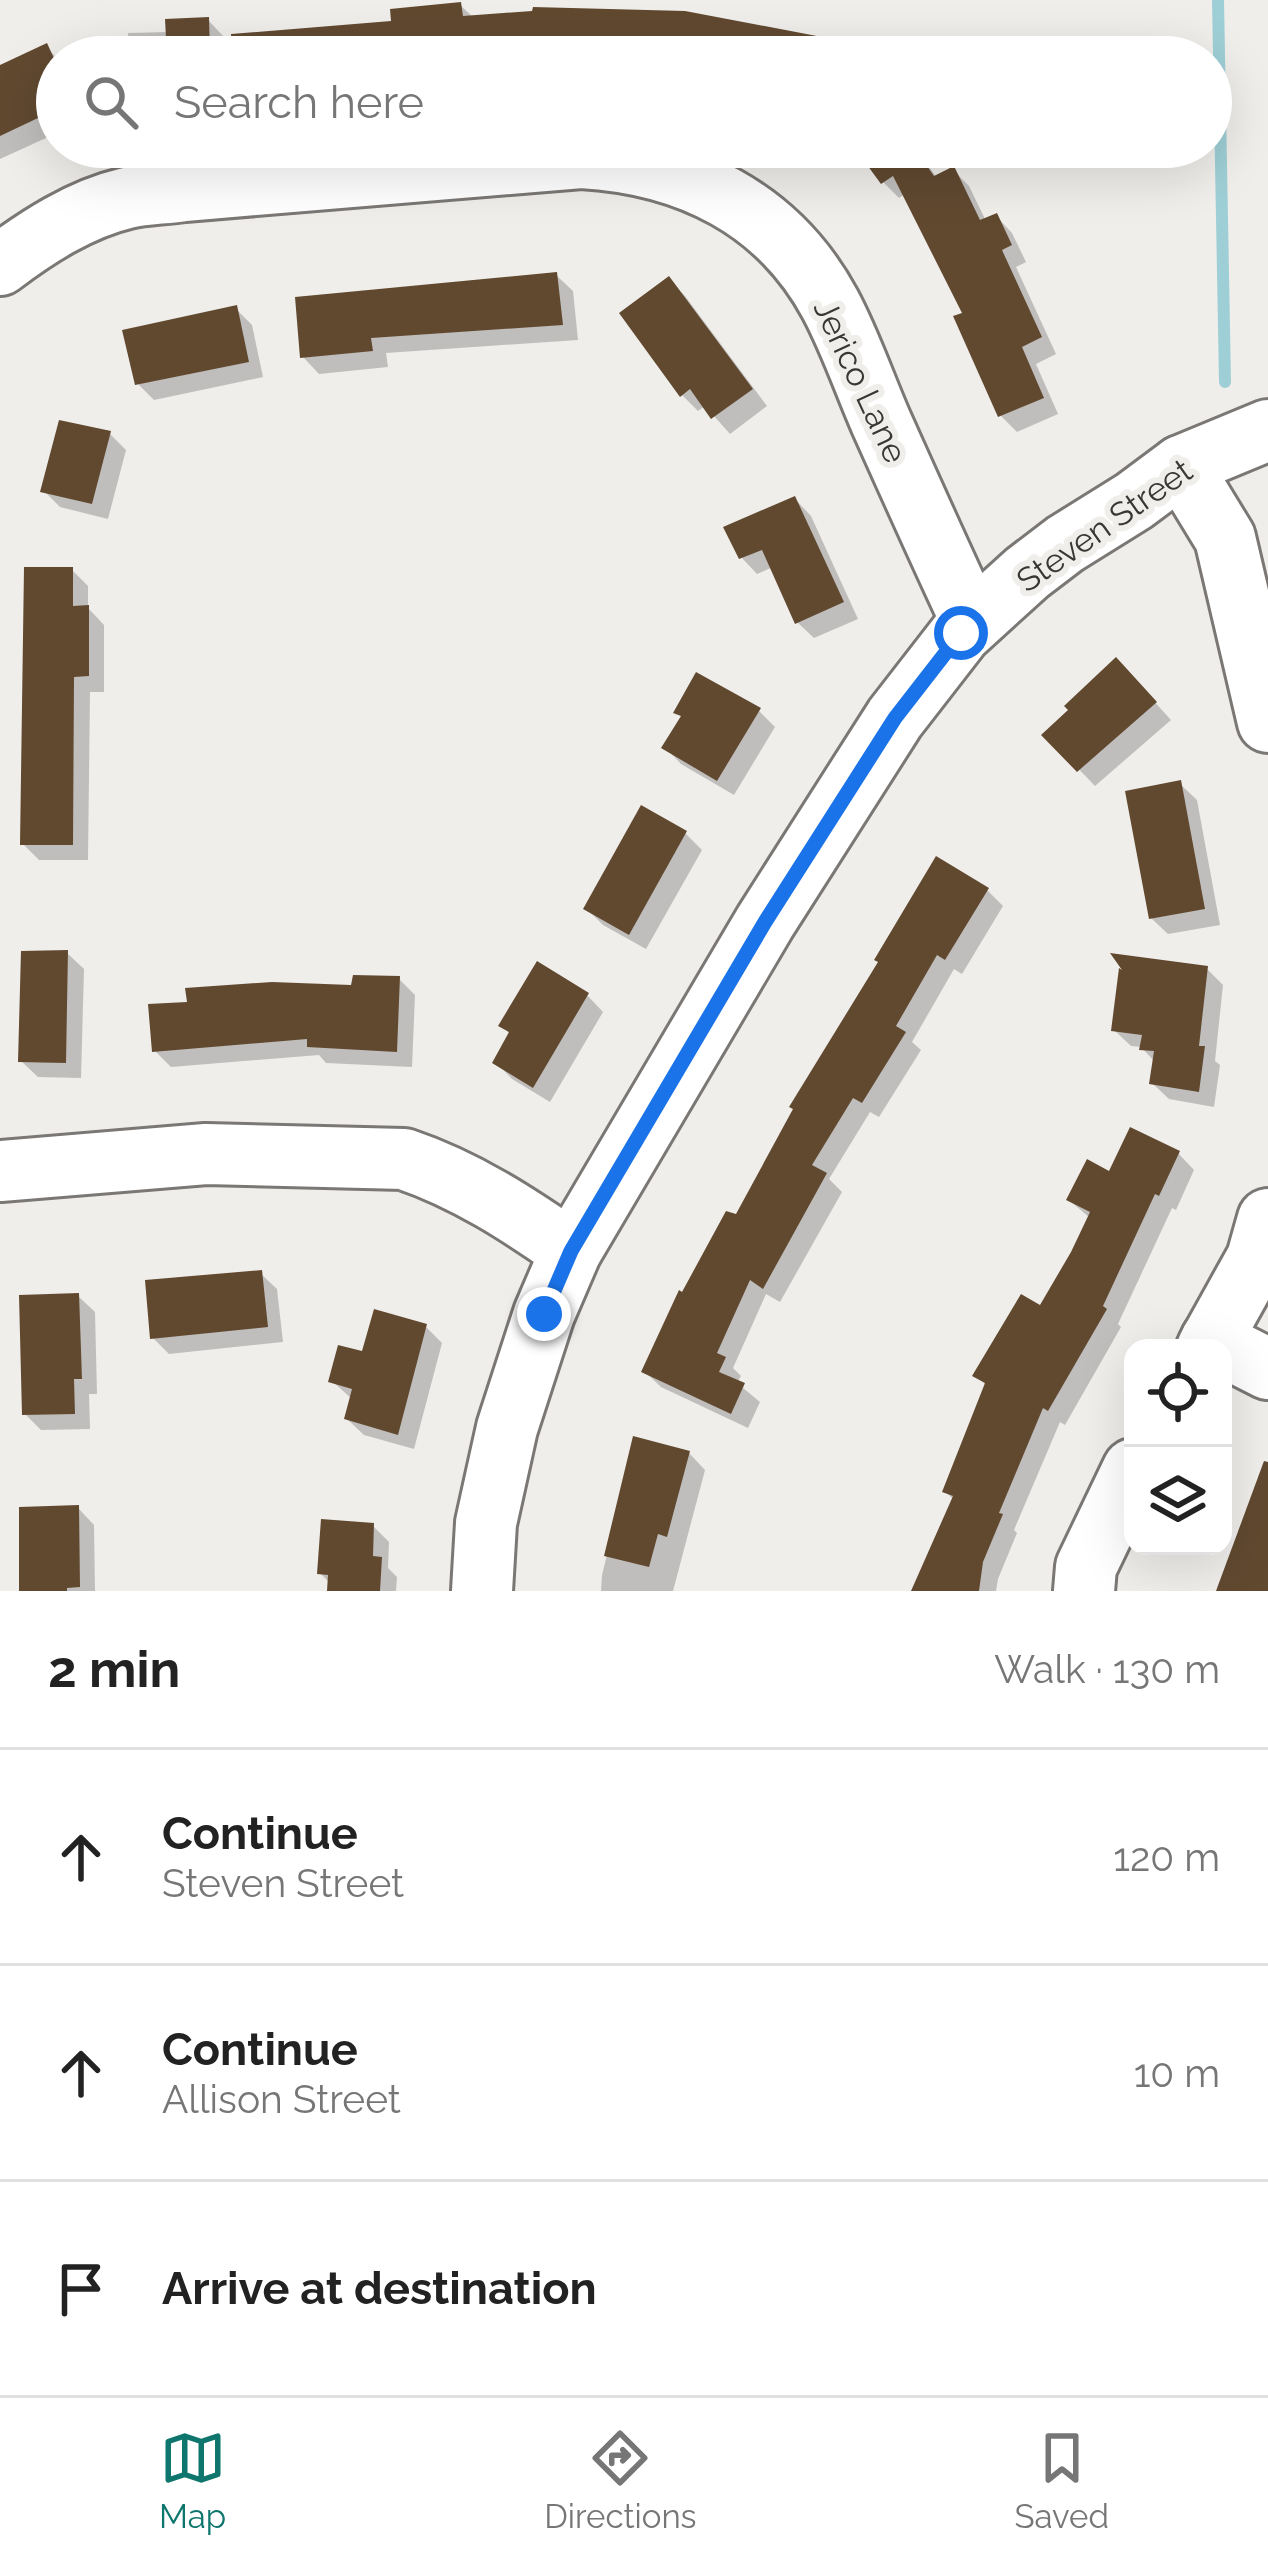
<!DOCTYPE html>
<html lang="en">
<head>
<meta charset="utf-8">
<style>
  :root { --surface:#fff; --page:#f2f2f2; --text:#222; --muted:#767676; --line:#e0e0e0; --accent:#0f766e }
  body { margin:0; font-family:Raleway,sans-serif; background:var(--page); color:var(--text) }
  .controls { position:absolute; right:36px; bottom:36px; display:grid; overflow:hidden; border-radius:24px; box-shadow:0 12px 48px #0002 }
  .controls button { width:108px; height:108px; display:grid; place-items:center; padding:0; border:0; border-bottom:3px solid var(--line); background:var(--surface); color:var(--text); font:60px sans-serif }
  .stop { position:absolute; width:36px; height:36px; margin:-27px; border:9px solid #1a73e8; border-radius:50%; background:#fff }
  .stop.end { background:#1a73e8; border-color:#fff; box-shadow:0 3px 12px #0008 }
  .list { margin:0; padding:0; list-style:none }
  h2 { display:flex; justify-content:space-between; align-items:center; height:156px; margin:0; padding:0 48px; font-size:51px }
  h2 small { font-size:39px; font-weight:400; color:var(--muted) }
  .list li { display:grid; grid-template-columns:78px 1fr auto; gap:36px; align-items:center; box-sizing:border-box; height:216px; padding:0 48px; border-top:3px solid var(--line) }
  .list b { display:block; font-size:45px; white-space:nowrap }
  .list p { margin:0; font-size:39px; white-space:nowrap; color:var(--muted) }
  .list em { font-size:39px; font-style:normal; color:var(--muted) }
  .icon { flex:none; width:66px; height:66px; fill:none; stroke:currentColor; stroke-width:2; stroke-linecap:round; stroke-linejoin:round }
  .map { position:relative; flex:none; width:1268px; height:1591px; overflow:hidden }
  .search { position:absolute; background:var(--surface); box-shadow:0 12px 48px #0002; left:36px; right:36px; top:36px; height:132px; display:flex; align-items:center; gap:30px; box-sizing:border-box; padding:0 42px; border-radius:66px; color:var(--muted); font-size:45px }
  .sheet { height:804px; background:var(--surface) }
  nav { display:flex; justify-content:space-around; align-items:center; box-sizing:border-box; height:168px; border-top:3px solid var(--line); background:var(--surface); font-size:33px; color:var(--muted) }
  nav a { display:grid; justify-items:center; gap:6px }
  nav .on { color:var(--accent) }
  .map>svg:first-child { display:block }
  .shadow { fill:#0003 }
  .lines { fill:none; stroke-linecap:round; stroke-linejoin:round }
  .stream { stroke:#9fcfd6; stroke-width:12 }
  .building { fill:#614930 }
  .minor-casing { stroke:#7a7775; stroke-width:66 }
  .minor { stroke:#fff; stroke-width:60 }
  .route { stroke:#1a73e8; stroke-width:15 }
  .labels { text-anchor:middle; stroke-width:12; stroke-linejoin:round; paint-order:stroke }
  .street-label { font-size:33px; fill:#383736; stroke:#f0eeeb }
</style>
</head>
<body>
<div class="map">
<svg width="1268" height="1591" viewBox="0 0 1268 1591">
  <rect width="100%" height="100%" fill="#f0eeeb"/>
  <g class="shadow">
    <path d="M460 5 474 18 535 14 814 57H130L128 33 169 32 208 20 225 38 394 24Z"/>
    <path d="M46 47 57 58V133L0 159V68Z"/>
    <path d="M858 147H915L937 178 953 170 969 186 986 221 996 216 1012 233 1026 262 1016 267 1056 354 1036 364 1058 414 1017 432 1001 416 966 314 905 194 899 198 883 182Z"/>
    <path d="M556 275 573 291 578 340 386 353 388 367 319 374 303 357Z"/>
    <path d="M669 280 685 296 767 406 730 434 705 406 698 411 682 395Z"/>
    <path d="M236 309 252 325 263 377 154 400 137 383Z"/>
    <path d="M110 434 126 450 108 519 60 507 44 491Z"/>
    <path d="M795 499 811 516 858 619 814 638 797 622 773 567 757 574 741 557Z"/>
    <path d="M72 570 88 586V608L104 625V692H90L88 860H39L23 844Z"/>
    <path d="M1132 677 1171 720 1095 786 1046 735Z"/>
    <path d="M759 711 775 727 734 795 681 764 665 747 683 718 677 712Z"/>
    <path d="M1180 784 1197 800 1220 925 1168 934 1151 918Z"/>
    <path d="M685 833 702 850 646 949 603 925 587 909Z"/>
    <path d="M987 890 1003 906 962 974 954 969 912 1042 921 1050 879 1117 870 1112 829 1179 842 1192 780 1302 766 1294 733 1368 741 1376 737 1383 760 1402 748 1428 661 1387 644 1371 683 1296 737 1217 796 1109Z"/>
    <path d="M67 953 84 969 81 1078 38 1077 21 1061Z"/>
    <path d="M1207 969 1223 985 1215 1061 1220 1065 1214 1107 1169 1099 1152 1083 1155 1062 1141 1047 1131 1046 1114 1030Z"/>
    <path d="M399 979 415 995 412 1067 326 1063 319 1055 171 1067 154 1050 353 988Z"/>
    <path d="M587 995 603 1012 550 1102 512 1079 496 1062 511 1035 502 1026Z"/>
    <path d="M1178 1153 1194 1170 1176 1210 1172 1208 1118 1324 1121 1327 1065 1425 1060 1422 1014 1530 1017 1533 998 1579 996 1591H917L954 1500 945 1491 987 1386 976 1375 1041 1309 1090 1218 1069 1200 1111 1176Z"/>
    <path d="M260 1273 277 1289 283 1342 169 1354 153 1338Z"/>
    <path d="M78 1296 95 1312 97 1394H89L90 1429 41 1430 25 1414Z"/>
    <path d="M426 1327 442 1343 414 1449 364 1435 347 1419 352 1399 332 1381 365 1355Z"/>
    <path d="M635 1440 689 1453 705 1470 673 1591H601L602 1575Z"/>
    <path d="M78 1508 94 1525 95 1591H20Z"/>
    <path d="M373 1526 389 1542 388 1568 397 1577 396 1591H330V1583L320 1573Z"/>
  </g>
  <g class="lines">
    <path class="stream" d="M1218 0 1225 382"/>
  </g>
  <g class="building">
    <path d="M461 2 463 16 532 11 533 7 685 11 843 41 842 57H232L231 34 391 21 390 9Z"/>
    <path d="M209 17 210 57H167L165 19Z"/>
    <path d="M47 43 57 65V109L0 136V65Z"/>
    <path d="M854 147H933L920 156 934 176 954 166 980 220 997 213 1012 245 1002 250 1042 337 1022 347 1044 398 998 417 953 316 962 313 893 176 881 184Z"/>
    <path d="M557 272 563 325 371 338 373 351 300 358 295 297Z"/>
    <path d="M669 276 753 389 711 419 690 389 680 397 619 313Z"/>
    <path d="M237 305 249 362 135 385 122 330Z"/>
    <path d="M59 420 111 431 92 504 40 492Z"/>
    <path d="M795 496 844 602 795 624 762 550 739 559 723 527Z"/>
    <path d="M24 567H73V606L89 605V676L74 677 73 845H20Z"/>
    <path d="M1116 657 1157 702 1077 772 1041 735 1068 710 1064 706Z"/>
    <path d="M696 672 761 708 717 781 661 748 681 716 673 713Z"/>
    <path d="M1181 780 1205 909 1149 919 1125 791Z"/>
    <path d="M641 805 687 831 629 935 583 909Z"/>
    <path d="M936 856 989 888 945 960 937 955 896 1026 906 1032 862 1103 853 1098 812 1165 827 1173 763 1289 750 1280 717 1353 726 1357 719 1372 745 1383 731 1414 641 1372 679 1290 682 1292 726 1211 736 1214 793 1109 789 1107 878 962 874 960Z"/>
    <path d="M68 950 66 1063 18 1062 21 951Z"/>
    <path d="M1110 953 1208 966 1199 1046H1205L1199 1092 1149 1084 1154 1051 1139 1050 1142 1035 1111 1031 1119 968 1122 970Z"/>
    <path d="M537 961 589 993 533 1088 492 1063 509 1032 498 1026Z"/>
    <path d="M353 975 400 976 397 1052 307 1047V1039L152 1052 148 1004 187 1002 185 988 272 982 351 985Z"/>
    <path d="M1130 1127 1180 1151 1159 1196 1155 1194 1103 1306 1107 1309 1048 1411 1043 1408 999 1513 1003 1514 983 1562 979 1591H911L953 1496 942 1492 985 1383 972 1376 1021 1294 1040 1305 1071 1252 1090 1212 1066 1200 1087 1159 1109 1171Z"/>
    <path d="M262 1270 268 1327 150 1339 145 1280Z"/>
    <path d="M79 1293 82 1379H74L75 1414 22 1415 19 1295Z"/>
    <path d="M374 1309 427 1324 398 1435 344 1419 352 1389 328 1382 338 1345 362 1351Z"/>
    <path d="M633 1436 690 1451 667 1537 658 1534 649 1567 604 1556Z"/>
    <path d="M1264 1461 1268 1462V1591H1216Z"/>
    <path d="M79 1505 80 1587 67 1588V1591H19V1507Z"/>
    <path d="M321 1519 374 1523 373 1556 382 1557 380 1591H327L328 1575 317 1574Z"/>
  </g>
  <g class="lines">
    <defs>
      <g id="minor">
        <path d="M0 265C37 237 80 209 127 198 145 194 165 194 184 191L581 158C687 164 778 208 830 304 850 341 864 383 881 422 911 489 941 556 972 622"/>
        <path d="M1181 466 1225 538 1268 722"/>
        <path d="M0 1171 206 1154 404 1159C466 1180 518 1214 571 1251"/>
        <path d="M1211 1340 1268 1369"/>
        <path d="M1207 1348 1257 1258 1268 1219"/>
        <path d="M482 1591 486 1523 507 1428 544 1314 571 1251 765 922 895 718 961 633 1027 573 1065 544 1134 501 1181 466 1268 430"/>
        <path d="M1084 1591 1086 1567 1133 1469"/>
      </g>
    </defs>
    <use href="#minor" class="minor-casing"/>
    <use href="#minor" class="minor"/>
  </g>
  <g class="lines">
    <path class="route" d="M544 1314 571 1251 765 922 895 718 961 633"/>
  </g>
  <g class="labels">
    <g class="street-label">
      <text transform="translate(861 381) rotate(65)" y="12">Jerico Lane</text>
      <text transform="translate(1104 525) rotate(-35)" y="12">Steven Street</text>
    </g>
  </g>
</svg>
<div class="controls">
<button><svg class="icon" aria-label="locate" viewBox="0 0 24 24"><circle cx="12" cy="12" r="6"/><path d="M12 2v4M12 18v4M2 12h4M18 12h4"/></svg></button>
<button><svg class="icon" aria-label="layers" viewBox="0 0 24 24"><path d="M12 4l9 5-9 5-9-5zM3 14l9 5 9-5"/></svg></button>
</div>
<div class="stop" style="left:961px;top:633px"></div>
<div class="stop end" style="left:544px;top:1314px"></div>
<div class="search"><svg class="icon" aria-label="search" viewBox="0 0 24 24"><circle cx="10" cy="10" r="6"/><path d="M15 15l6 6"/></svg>Search here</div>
</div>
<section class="sheet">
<h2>2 min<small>Walk · 130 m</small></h2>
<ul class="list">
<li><svg class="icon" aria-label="ahead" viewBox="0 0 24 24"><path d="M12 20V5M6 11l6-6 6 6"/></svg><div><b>Continue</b><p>Steven Street</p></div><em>120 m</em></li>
<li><svg class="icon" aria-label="ahead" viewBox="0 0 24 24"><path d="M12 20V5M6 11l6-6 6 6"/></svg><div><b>Continue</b><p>Allison Street</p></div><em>10 m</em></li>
<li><svg class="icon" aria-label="arrive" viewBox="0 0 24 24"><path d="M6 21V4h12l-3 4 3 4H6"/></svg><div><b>Arrive at destination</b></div></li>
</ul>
</section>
<nav>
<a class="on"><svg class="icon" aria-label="map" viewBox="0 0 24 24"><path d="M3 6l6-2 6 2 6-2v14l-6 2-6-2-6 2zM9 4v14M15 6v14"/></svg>Map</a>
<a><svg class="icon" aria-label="directions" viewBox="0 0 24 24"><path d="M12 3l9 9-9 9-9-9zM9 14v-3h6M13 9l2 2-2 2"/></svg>Directions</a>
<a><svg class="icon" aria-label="saved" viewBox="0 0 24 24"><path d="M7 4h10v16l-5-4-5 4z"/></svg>Saved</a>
</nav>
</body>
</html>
